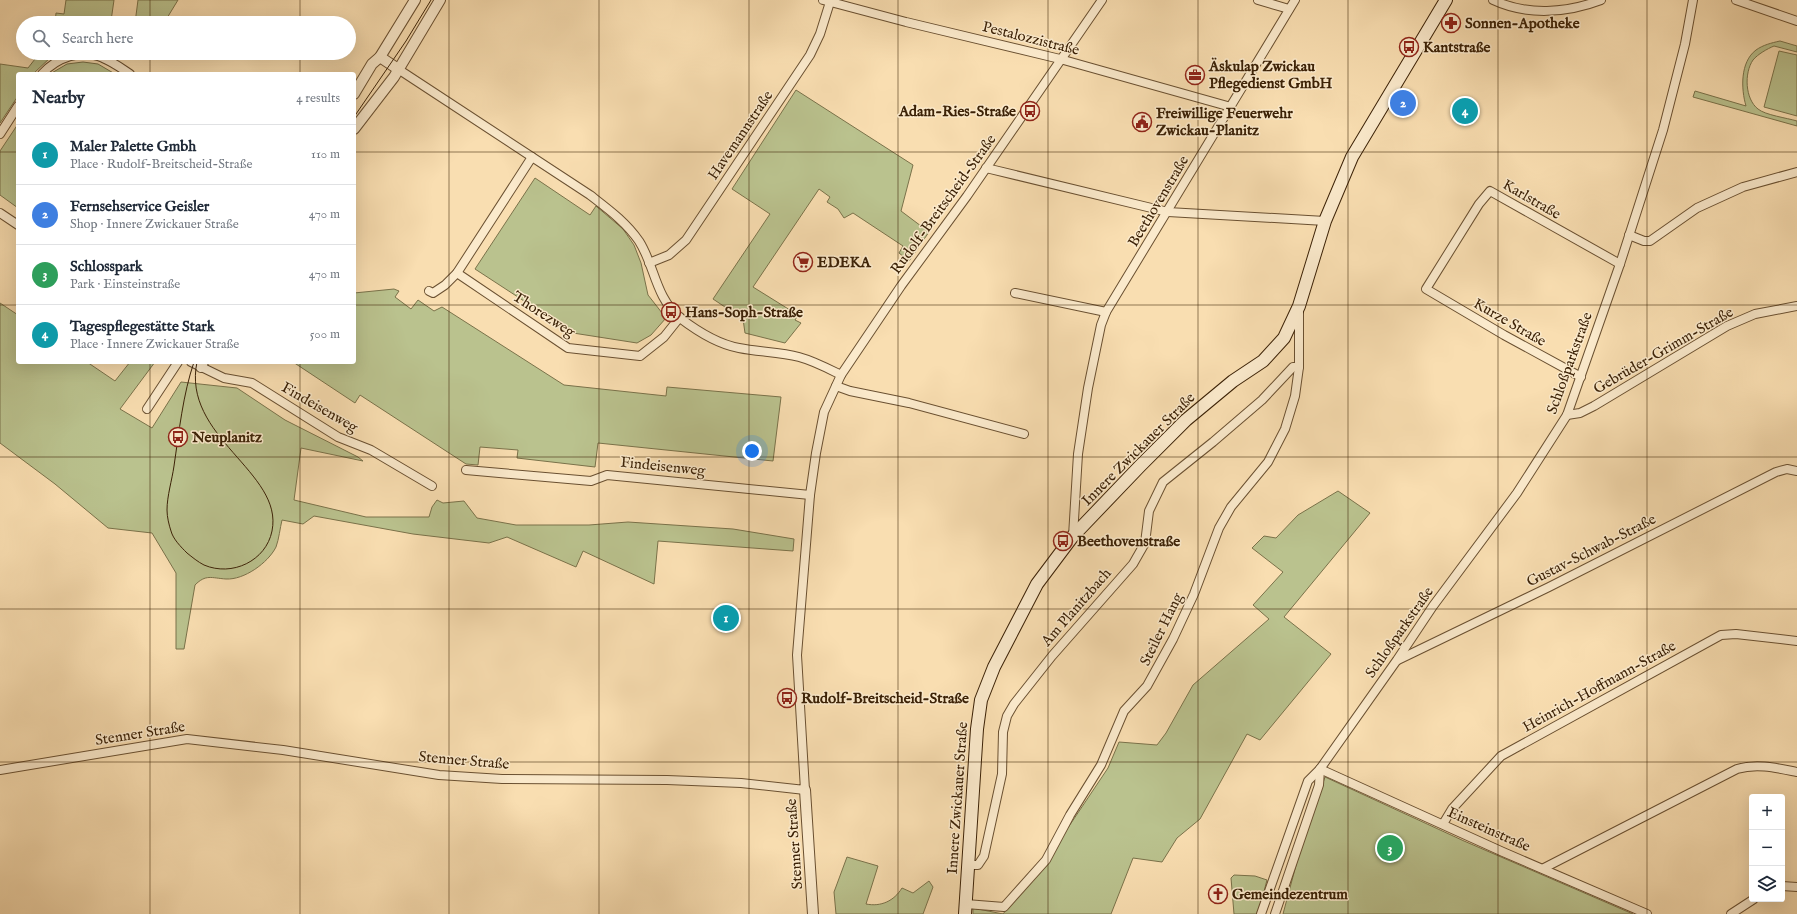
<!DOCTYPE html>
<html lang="en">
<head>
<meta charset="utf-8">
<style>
  :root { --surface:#fff; --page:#f6f6f7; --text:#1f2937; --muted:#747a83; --line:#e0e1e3; --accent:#1a73e8 }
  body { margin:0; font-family:"IM FELL English",serif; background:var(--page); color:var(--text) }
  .controls { position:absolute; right:12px; bottom:12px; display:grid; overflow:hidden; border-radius:4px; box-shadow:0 4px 16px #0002 }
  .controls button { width:36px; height:36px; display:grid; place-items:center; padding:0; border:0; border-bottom:1px solid var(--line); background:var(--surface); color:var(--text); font:20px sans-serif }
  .you { position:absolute; left:752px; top:451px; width:14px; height:14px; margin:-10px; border:3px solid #fff; border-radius:50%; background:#1a73e8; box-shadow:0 0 0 6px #1a73e833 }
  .badge { display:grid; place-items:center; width:26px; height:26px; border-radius:50%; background:var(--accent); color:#fff; font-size:13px; font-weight:700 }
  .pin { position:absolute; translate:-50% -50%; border:2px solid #fff; box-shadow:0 1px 4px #0006 }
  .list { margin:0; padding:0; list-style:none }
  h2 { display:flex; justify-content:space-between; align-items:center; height:52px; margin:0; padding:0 16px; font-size:17px }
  h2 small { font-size:13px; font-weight:400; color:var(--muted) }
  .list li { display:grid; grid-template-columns:26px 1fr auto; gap:12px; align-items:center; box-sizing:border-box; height:60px; padding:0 16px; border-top:1px solid var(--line) }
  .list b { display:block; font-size:15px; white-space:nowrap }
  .list p { margin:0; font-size:13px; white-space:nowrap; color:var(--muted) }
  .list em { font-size:13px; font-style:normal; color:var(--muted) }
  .icon { flex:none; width:22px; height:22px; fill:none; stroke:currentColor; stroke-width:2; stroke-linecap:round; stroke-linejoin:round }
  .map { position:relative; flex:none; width:1797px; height:914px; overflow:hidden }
  .search { position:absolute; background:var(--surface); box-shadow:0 4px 16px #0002; left:16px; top:16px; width:340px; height:44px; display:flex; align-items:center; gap:10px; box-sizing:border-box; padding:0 14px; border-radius:22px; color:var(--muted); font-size:15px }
  .panel { position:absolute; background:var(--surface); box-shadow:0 4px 16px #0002; left:16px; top:72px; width:340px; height:292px; border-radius:4px }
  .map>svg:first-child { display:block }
  .green { fill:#bac28e; stroke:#7a724a }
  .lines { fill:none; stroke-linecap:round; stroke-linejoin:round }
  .minor-casing { stroke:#6a5031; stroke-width:10 }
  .tertiary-casing { stroke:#6a5031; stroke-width:12 }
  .secondary-casing { stroke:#3b2106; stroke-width:14 }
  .minor { stroke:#fbeacc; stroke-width:8 }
  .tertiary { stroke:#fbeacc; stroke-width:10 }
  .secondary { stroke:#fbeacc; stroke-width:12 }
  .tram { stroke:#3b2106; stroke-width:1 }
  .grid { fill:none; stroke:#3b2106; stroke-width:1; stroke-opacity:0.55 }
  .labels { text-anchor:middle; stroke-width:3; stroke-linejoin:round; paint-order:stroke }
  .poi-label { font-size:15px; font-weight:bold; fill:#3b2106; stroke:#fbeacc; text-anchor:start }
  .street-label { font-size:15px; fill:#3b2106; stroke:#fbeacc }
</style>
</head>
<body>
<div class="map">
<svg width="1797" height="914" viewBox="0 0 1797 914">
  <rect width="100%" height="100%" fill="#f9deb1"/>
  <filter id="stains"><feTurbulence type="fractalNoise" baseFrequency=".005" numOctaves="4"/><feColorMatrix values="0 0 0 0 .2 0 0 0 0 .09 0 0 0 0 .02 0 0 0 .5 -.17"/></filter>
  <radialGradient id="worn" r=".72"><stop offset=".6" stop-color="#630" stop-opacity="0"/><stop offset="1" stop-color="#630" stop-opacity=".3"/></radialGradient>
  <g class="green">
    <path d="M66 0H114L111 21 118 23H55L56 13 64 14Z"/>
    <path d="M138 0H178L164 23H135Z"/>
    <path d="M1780 41 1797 46V52L1774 46C1767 49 1758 54 1753 60 1744 73 1745 99 1758 109 1765 115 1787 118 1797 121V126L1693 97 1695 91 1746 106C1741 89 1740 62 1756 50 1763 45 1771 43 1780 41Z"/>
    <path d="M1779 51 1797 55V116L1764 107Z"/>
    <path d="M36 53H59L52 56 33 74H18V96L0 123V64L28 68 35 59Z"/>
    <path d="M83 62 98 64 115 74H50L67 64Z"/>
    <path d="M796 90 913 165 901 211 929 232 909 261 899 253 903 246 853 213 844 218 838 209 827 202 830 197 819 189 753 287 798 315 795 320 801 323 785 343 745 333 743 319 713 299 770 214 732 189Z"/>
    <path d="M18 124V208L0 195V151Z"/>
    <path d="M535 178 590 215 596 206 623 229 634 245 641 263 648 295 666 318 651 335 637 343 573 333 475 269Z"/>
    <path d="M394 289 399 291 395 297 411 309 418 300 434 311 442 307 564 385 666 396 667 387 781 397 773 461 598 443 595 467 517 458 518 450 480 447 478 465 466 464 360 395 355 403 293 362H354V293Z"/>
    <path d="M0 303 18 315V362H87L115 381 130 362H155L120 409 152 428 181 382 237 388 285 420 358 457 363 461 301 448 294 500 366 517H429L432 507 437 500 443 503 464 501 477 518 516 525H589L628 522 733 529 794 539 793 551 658 541 654 584 583 551 576 567 507 537 489 543 413 534 314 516 303 524 282 520C280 528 279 539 276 547 268 563 244 580 226 579 211 578 206 574 195 585L184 649H176V573L152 533 108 528 55 484 0 443Z"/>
    <path d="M1338 491 1370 513 1284 617 1331 654 1260 740 1247 734 1200 819 1177 838 1162 862 1133 858 1111 914H973V908L1003 914 1045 862 1108 768 1119 742 1157 745 1166 733 1193 685 1269 619 1253 605 1283 572 1252 548 1264 536 1276 538 1298 515Z"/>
    <path d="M1325 777 1464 841 1633 914H1283L1299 854Z"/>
    <path d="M847 857 878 866 866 904C881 907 894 901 902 888L913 893 929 881 933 887 923 914H836L834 892Z"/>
    <path d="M1234 875 1255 876 1267 880 1258 914H1234L1231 878Z"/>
  </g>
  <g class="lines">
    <defs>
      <g id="minor">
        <path d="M823 0 906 22 1060 59 1231 107"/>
        <path d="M1258 0 1289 9"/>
        <path d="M1493 0C1527 16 1567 13 1601 0"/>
        <path d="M1736 0 1797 21"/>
        <path d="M398 69 590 195C608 209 626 222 639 241 655 266 655 297 680 318 697 331 717 344 739 348 759 352 780 352 799 357 814 361 827 368 841 375"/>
        <path d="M42 74C56 58 82 48 103 58 113 62 121 68 130 74"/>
        <path d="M0 134 18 106"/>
        <path d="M986 168 1168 212 1325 221"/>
        <path d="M0 213 18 225"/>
        <path d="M1629 235 1644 241H1650L1697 208 1743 187 1797 172"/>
        <path d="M649 263 669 255 686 240 810 55 820 34 830 2"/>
        <path d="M457 273 568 348 640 356 664 337 680 317"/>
        <path d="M429 291 433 293 445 285 457 273 532 157"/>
        <path d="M1015 293 1106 312"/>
        <path d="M191 362 224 378 252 383 338 437 371 450 432 486"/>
        <path d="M1581 377 1504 335 1426 289 1479 204 1490 191 1620 264"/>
        <path d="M836 386 850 391 909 403 1024 434"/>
        <path d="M147 409 178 362"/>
        <path d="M1567 415 1580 413 1594 406 1727 326 1755 314 1797 306"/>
        <path d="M466 470 591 481 607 475 810 495"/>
        <path d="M1073 536 1078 454 1088 388 1101 325 1106 312 1295 0"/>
        <path d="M1398 660 1549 587 1776 472 1787 469 1797 471"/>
        <path d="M1320 769 1503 852 1647 914"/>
        <path d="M0 770 187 739 283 750 439 775 502 779 667 780 741 783 805 790 797 655 810 495 816 453 824 412 841 375 901 286 967 196 1102 0"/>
        <path d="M1443 824 1452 809 1501 756 1721 635 1736 634 1797 641"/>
        <path d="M969 865H978L984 856 1002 774 1003 732 1007 716 1014 704 1052 656 1133 564 1145 543 1149 511 1163 482 1213 442 1262 400 1293 367H1299"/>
        <path d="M1544 868 1737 769C1757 763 1777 768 1797 772"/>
        <path d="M1782 886 1797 887"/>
        <path d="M966 904 1004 907 1046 860 1070 815 1101 765 1124 711 1147 686 1173 639 1194 594 1219 528 1231 507 1268 462 1285 429 1295 396 1299 367V309"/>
        <path d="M1261 914 1308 781 1320 769 1397 660 1433 606 1517 493 1567 415 1620 264 1663 130 1685 44 1693 0"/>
        <path d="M1275 914 1319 785 1320 769"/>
        <path d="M1731 914 1754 899"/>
      </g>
      <g id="tertiary">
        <path d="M380 57 398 69"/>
        <path d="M354 94 372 64 380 57 415 0"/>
        <path d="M354 129 394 77 440 0"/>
        <path d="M201 367 203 362"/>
        <path d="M805 790 813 914"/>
      </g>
      <path id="secondary" d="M965 914 977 729 981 700 994 667 1037 584 1073 536 1140 466 1186 420 1233 381 1263 361 1284 338 1299 306 1325 221 1352 157 1446 0"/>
    </defs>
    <use href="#minor" class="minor-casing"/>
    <use href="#tertiary" class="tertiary-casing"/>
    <use href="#secondary" class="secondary-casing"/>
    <use href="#minor" class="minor"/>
    <use href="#tertiary" class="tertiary"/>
    <use href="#secondary" class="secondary"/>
    <g class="tram">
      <path d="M354 117 406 41 431 0"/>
      <path d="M194 362C183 394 179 432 174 466 172 480 167 496 167 510 167 517 169 525 171 531 173 539 181 547 187 553 192 557 198 562 204 565 232 577 266 561 272 531 284 472 181 437 197 362"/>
    </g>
  </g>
  <path class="grid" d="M150 0V23M300 0V23M449 0V914M599 0V914M749 0V914M898 0V914M1048 0V914M1198 0V914M1348 0V914M1498 0V914M1647 0V914M150 53V74M300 53V74M0 152H18M354 152H1797M0 305H18M354 305H1797M150 362V914M300 362V914M0 457H1797M0 609H1797M0 762H1797"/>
  <defs>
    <symbol id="pharmacy-ring" viewBox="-11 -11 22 22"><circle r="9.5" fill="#fbeacc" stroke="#8f2418" stroke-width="1.5"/><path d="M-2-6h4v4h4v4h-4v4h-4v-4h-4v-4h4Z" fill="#8f2418"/></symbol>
    <symbol id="bus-ring" viewBox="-11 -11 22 22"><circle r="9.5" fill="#fbeacc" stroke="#8f2418" stroke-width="1.5"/><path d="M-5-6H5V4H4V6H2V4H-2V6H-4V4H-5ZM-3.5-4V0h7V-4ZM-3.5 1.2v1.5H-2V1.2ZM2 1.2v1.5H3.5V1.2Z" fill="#8f2418"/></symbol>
    <symbol id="office-ring" viewBox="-11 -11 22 22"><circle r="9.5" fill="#fbeacc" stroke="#8f2418" stroke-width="1.5"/><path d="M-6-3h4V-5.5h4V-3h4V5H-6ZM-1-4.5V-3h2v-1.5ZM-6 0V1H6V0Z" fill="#8f2418"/></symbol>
    <symbol id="civic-ring" viewBox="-11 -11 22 22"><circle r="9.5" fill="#fbeacc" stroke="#8f2418" stroke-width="1.5"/><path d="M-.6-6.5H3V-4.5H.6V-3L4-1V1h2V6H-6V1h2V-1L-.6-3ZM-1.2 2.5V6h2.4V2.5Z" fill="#8f2418"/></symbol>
    <symbol id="supermarket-ring" viewBox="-11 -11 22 22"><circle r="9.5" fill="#fbeacc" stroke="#8f2418" stroke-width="1.5"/><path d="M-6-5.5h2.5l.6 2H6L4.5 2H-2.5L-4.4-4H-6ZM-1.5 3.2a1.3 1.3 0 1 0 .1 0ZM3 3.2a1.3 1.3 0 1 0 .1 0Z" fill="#8f2418"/></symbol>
    <symbol id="church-ring" viewBox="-11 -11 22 22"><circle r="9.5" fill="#fbeacc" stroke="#8f2418" stroke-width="1.5"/><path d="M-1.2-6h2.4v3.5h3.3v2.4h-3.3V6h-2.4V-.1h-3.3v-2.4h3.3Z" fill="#8f2418"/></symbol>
  </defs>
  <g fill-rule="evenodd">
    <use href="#pharmacy-ring" x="1440" y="12" width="22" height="22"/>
    <use href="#bus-ring" x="1398" y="36" width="22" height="22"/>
    <use href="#office-ring" x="1184" y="64" width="22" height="22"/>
    <use href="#bus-ring" x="1019" y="100" width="22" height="22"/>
    <use href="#civic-ring" x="1131" y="111" width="22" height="22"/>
    <use href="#supermarket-ring" x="792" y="251" width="22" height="22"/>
    <use href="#bus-ring" x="660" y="301" width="22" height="22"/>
    <use href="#bus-ring" x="167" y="426" width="22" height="22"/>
    <use href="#bus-ring" x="1052" y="530" width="22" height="22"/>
    <use href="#bus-ring" x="776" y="687" width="22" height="22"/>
    <use href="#church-ring" x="1207" y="883" width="22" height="22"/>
  </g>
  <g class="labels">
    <g class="poi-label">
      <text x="1465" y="28">Sonnen-Apotheke</text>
      <text x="1423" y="52">Kantstraße</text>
      <text x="1209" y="71">Äskulap Zwickau<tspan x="1209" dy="17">Pflegedienst GmbH</tspan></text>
      <text x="1016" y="116" text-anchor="end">Adam-Ries-Straße</text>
      <text x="1156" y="118">Freiwillige Feuerwehr<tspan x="1156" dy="17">Zwickau-Planitz</tspan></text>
      <text x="817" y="267">EDEKA</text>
      <text x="685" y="317">Hans-Soph-Straße</text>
      <text x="192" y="442">Neuplanitz</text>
      <text x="1077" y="546">Beethovenstraße</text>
      <text x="801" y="703">Rudolf-Breitscheid-Straße</text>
      <text x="1232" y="899">Gemeindezentrum</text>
    </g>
    <g class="street-label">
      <text transform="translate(1031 38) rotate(14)" y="5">Pestalozzistraße</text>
      <text transform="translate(740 135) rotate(-56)" y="5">Havemannstraße</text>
      <text transform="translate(1532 199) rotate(30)" y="5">Karlstraße</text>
      <text transform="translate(1158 201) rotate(-59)" y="5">Beethovenstraße</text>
      <text transform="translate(943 204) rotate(-54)" y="5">Rudolf-Breitscheid-Straße</text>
      <text transform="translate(544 314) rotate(33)" y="5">Thorezweg</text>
      <text transform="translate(1510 322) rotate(30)" y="5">Kurze Straße</text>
      <text transform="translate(1663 350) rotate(-30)" y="5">Gebrüder-Grimm-Straße</text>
      <text transform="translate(1569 363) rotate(-70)" y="5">Schloßparkstraße</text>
      <text transform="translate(320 407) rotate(30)" y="5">Findeisenweg</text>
      <text transform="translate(1138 449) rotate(-45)" y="5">Innere Zwickauer Straße</text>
      <text transform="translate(663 466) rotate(6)" y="5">Findeisenweg</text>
      <text transform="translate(1591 550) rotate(-27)" y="5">Gustav-Schwab-Straße</text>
      <text transform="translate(1076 607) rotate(-49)" y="5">Am Planitzbach</text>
      <text transform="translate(1161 629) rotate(-64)" y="5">Steiler Hang</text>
      <text transform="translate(1399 632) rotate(-55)" y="5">Schloßparkstraße</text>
      <text transform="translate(1599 686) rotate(-29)" y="5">Heinrich-Hoffmann-Straße</text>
      <text transform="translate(140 733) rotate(-9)" y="5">Stenner Straße</text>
      <text transform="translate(464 760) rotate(5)" y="5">Stenner Straße</text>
      <text transform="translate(957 798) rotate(-86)" y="5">Innere Zwickauer Straße</text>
      <text transform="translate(1489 829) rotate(24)" y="5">Einsteinstraße</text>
      <text transform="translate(794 844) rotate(-94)" y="5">Stenner Straße</text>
    </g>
  </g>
  <rect width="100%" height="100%" filter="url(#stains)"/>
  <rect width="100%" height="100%" fill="url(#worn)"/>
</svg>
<div class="controls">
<button>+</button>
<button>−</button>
<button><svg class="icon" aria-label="layers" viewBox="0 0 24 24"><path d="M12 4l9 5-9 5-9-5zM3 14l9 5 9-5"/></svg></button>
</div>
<div class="you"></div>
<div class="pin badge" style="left:726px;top:618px;background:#0f9aa8">1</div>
<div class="pin badge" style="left:1403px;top:103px;background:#3f7fe0">2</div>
<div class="pin badge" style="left:1390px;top:848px;background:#2e9e5b">3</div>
<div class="pin badge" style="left:1465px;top:111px;background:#0f9aa8">4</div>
<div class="search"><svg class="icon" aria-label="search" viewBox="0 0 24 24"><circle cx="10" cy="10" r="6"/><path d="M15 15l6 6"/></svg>Search here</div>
<section class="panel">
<h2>Nearby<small>4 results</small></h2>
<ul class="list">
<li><span class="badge" style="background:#0f9aa8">1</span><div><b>Maler Palette Gmbh</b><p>Place · Rudolf-Breitscheid-Straße</p></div><em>110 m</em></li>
<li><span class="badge" style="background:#3f7fe0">2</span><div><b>Fernsehservice Geisler</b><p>Shop · Innere Zwickauer Straße</p></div><em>470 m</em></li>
<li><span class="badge" style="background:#2e9e5b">3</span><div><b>Schlosspark</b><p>Park · Einsteinstraße</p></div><em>470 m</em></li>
<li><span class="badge" style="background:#0f9aa8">4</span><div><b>Tagespflegestätte Stark</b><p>Place · Innere Zwickauer Straße</p></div><em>500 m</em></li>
</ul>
</section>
</div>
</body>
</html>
